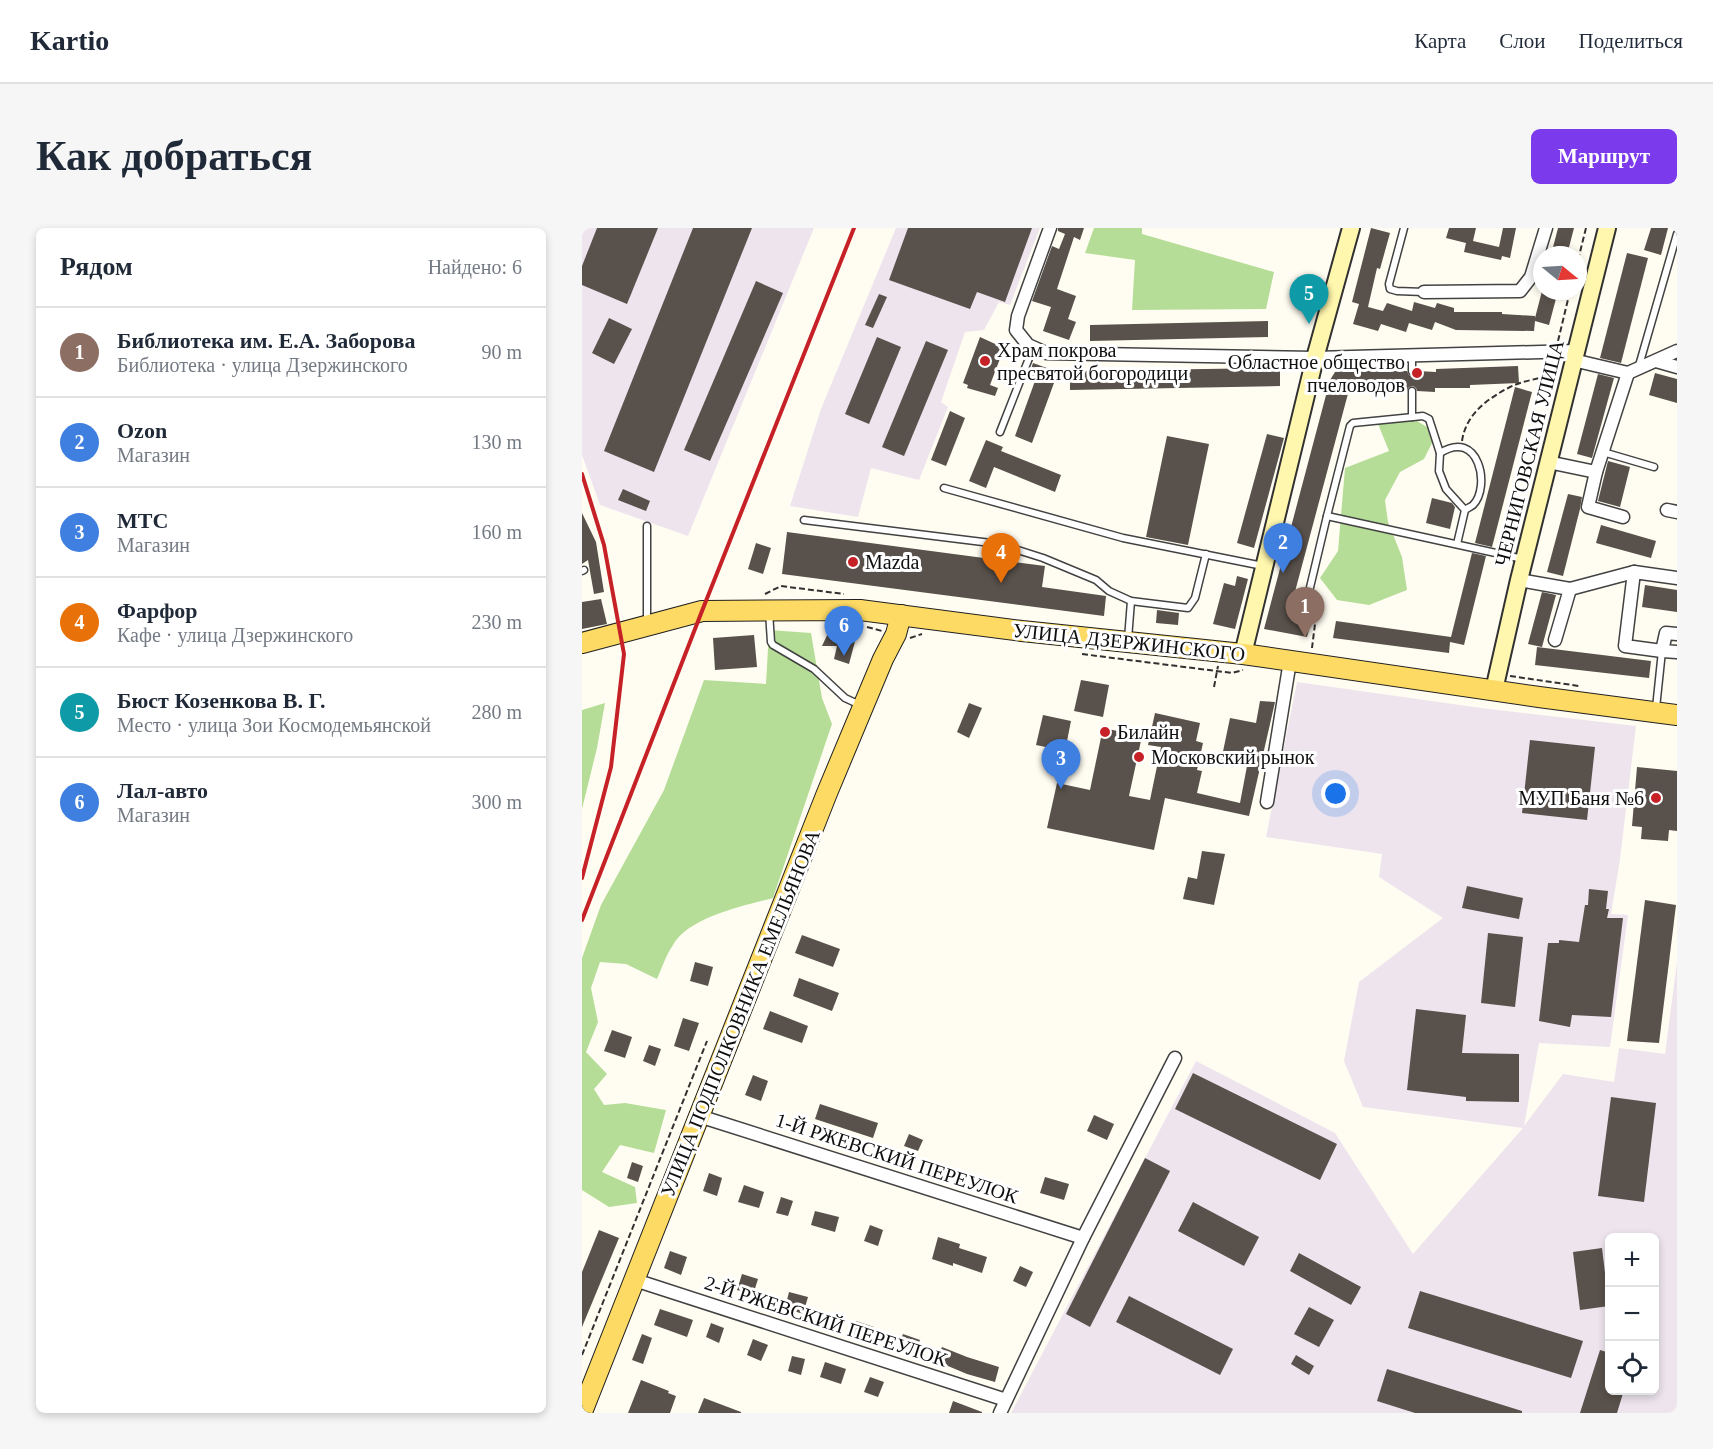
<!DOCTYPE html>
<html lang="ru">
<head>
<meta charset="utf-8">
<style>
  :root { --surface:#fff; --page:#f6f6f7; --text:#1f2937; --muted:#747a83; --line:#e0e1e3; --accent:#7c3aed }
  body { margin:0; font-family:"Times New Roman",serif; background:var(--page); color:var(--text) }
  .controls { position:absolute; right:18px; bottom:18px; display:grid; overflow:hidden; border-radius:9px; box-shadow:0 3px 9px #0003 }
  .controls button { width:54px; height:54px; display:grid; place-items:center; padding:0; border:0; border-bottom:2px solid var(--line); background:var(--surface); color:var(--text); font:30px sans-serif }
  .compass { position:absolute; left:951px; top:18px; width:54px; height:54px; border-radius:50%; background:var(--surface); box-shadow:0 3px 9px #0003; rotate:108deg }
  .you { position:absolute; left:754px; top:566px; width:21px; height:21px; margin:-15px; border:4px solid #fff; border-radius:50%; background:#1a73e8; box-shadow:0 0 0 9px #1a73e833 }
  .badge { display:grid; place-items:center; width:39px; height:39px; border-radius:50%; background:var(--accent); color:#fff; font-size:20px; font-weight:700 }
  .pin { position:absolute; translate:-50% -50px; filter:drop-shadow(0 2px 3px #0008) }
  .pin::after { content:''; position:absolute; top:32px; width:21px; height:18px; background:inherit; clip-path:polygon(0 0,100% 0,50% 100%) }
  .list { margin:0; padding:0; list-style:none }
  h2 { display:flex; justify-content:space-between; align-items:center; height:78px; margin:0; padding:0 24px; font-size:26px }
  h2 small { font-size:20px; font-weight:400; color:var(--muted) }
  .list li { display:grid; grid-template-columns:39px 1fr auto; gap:18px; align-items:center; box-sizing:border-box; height:90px; padding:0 24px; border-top:2px solid var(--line) }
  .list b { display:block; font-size:22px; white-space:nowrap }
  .list p { margin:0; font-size:20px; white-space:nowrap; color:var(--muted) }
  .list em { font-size:20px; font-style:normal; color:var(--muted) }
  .icon { flex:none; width:33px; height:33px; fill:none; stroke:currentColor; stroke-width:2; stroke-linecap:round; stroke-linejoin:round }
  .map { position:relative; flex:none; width:1095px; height:1185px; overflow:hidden; border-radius:9px }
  header { display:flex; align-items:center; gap:36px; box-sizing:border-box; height:84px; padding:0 30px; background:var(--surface); border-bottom:2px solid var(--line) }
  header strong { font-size:28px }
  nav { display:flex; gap:33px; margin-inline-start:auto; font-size:21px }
  .intro { display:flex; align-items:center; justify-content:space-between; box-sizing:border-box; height:144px; padding:0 36px }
  h1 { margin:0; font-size:42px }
  .button { padding:15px 27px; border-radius:9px; background:var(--accent); color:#fff; font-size:21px; font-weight:700 }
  main { display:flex; gap:36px; padding:0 36px }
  aside { flex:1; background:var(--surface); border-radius:9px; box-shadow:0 3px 9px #0003 }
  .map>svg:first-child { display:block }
  .industrial { fill:#ede4ee; fill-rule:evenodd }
  .forest { fill:#b6dd98 }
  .building { fill:#59514b }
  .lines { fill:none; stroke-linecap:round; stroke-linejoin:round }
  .service-casing { stroke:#424242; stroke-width:9 }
  .minor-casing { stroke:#424242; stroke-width:15 }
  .secondary-casing { stroke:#313131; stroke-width:20 }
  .primary-casing { stroke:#202020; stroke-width:22 }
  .path { stroke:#313131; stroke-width:2; stroke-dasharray:6 3; stroke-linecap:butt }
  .service { stroke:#fff; stroke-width:6 }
  .minor { stroke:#fff; stroke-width:12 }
  .secondary { stroke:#fff7ad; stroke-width:16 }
  .primary { stroke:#fdda64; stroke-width:20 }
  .rail { stroke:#c62126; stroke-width:4 }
  .poi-dot { fill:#c62126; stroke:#fff; stroke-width:2 }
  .labels { text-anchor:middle; stroke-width:6; stroke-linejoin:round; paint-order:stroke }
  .poi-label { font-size:20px; fill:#0f0f0f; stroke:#fff; text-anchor:start }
  .street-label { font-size:20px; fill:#0f0f0f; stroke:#fff }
</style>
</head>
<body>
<header>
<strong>Kartio</strong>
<nav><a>Карта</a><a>Слои</a><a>Поделиться</a></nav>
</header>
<div class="intro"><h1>Как добраться</h1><a class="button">Маршрут</a></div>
<main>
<aside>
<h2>Рядом<small>Найдено: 6</small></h2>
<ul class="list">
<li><span class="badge" style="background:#8d6e63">1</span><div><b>Библиотека им. Е.А. Заборова</b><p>Библиотека · улица Дзержинского</p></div><em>90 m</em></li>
<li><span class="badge" style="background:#3f7fe0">2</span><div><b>Ozon</b><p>Магазин</p></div><em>130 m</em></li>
<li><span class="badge" style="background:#3f7fe0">3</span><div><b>МТС</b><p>Магазин</p></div><em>160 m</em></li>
<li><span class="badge" style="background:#e8710a">4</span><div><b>Фарфор</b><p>Кафе · улица Дзержинского</p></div><em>230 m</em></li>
<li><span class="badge" style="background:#0f9aa8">5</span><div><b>Бюст Козенкова В. Г.</b><p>Место · улица Зои Космодемьянской</p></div><em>280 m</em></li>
<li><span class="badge" style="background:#3f7fe0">6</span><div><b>Лал-авто</b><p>Магазин</p></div><em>300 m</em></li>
</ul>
</aside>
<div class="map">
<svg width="1095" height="1185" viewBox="0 0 1095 1185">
  <rect width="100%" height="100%" fill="#fffdf2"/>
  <g class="industrial">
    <path d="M0 0H232L106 308 18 277 0 227Z"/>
    <path d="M314 0H458L428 77 417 74 402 102 383 104 359 174 366 179 337 252 289 240 276 289 208 278 239 181Z"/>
    <path d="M715 454 899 480 1054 498 1038 631 1029 686 1046 687 1028 819 957 815 942 898 981 846 1032 854 1037 820 1083 826 1095 734V1185H429L614 833 753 905 831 1026 941 900 781 879 762 833 777 754 861 690 797 649 800 626 684 609ZM1028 1010H1072V1162H1028Z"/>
  </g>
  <g class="forest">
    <path d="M512 0H560V6L692 44 684 81 550 82 553 32 503 25Z"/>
    <path d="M835 193 855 205 842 231 818 244 803 272 806 294 820 329 825 362 787 377 755 372 738 350 756 323 763 240 807 223 796 196Z"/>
    <path d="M187 402 229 405 240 470 250 496 191 670C161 678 107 689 91 717 84 727 80 740 75 751L44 736 18 734 9 760 16 794 4 824 25 846 12 861 22 877 43 875 84 882 72 925 38 917 20 944 53 959 55 975 27 979 0 962V730L19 677 82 562 122 452 184 456Z"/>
    <path d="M23 475 15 520 0 581V482Z"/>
  </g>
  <g class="building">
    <path d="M15 0H76L45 76 0 57V38Z"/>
    <path d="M111 0H170L72 244 22 223Z"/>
    <path d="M326 0H450L423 74 395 64 388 81 307 52Z"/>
    <path d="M476 0H502L498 12 492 9 475 61 494 68 486 91 494 94 487 112 461 103 469 79 450 73 470 18 477 21 483 6 476 3Z"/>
    <path d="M789 0 808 5 798 41 795 40 786 79 801 83 805 75 830 83 832 74 853 80 855 75 872 80V84H920V86L953 88V90L960 63H976L967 97 953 93 952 103 874 102 853 94 850 102 827 95 824 104 799 96 796 103 771 96 777 76 770 74Z"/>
    <path d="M867 0H894L891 13 917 19 921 0H934L928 30 920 28 919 32 882 24 884 15 864 10Z"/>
    <path d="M976 0H992L985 27H969Z"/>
    <path d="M1069 0H1086L1079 27 1062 22Z"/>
    <path d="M1045 25 1066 30 1039 135 1018 130Z"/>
    <path d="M174 53 201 65 128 233 102 222Z"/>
    <path d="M297 66 305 69 291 100 283 97Z"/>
    <path d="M27 90 50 101 32 136 10 125Z"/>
    <path d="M686 93V109L508 113V97Z"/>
    <path d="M295 109 319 119 287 196 263 186Z"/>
    <path d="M398 109 422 120 408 157 416 160 413 168 385 160 386 157 381 155Z"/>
    <path d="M344 113 366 122 322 228 300 219Z"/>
    <path d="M451 135 476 144 450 215 433 208 453 153 446 150Z"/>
    <path d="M936 138 937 155 888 157V160H853V164L835 163 834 160 831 158 827 159 825 163 767 162 707 386 730 391 725 409 682 401 748 152 753 144 757 142 825 143 827 147 831 148 835 143 854 144V141Z"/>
    <path d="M698 140V158L488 162V143Z"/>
    <path d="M1073 145 1095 151V175L1067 167Z"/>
    <path d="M1016 146 1032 150 1010 230 995 226Z"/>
    <path d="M933 159 950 164 910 319 893 315Z"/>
    <path d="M368 183 383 190 364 238 349 232Z"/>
    <path d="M685 206 702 210 672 320 655 315Z"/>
    <path d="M585 208 627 216 606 317 564 309Z"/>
    <path d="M404 212 421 219 419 223 479 247 473 264 412 239 404 260 387 253Z"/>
    <path d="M1026 233 1048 239 1038 279 1016 273Z"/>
    <path d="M41 261 68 273 64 283 36 272Z"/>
    <path d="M986 266 1000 269 998 281 981 348 965 344Z"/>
    <path d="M850 270 870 275 873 279 868 301 844 295Z"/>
    <path d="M0 285 14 314 22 364 12 366 6 332 0 336Z"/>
    <path d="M1019 297 1074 313 1069 330 1014 315Z"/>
    <path d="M205 304 463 338 460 359 524 368 522 388 200 346Z"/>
    <path d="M174 315 189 320 181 346 166 341Z"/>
    <path d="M890 325 904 328 882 417 868 414 867 425 751 410 754 393 869 409Z"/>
    <path d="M655 348 666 351 653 401 631 396 642 355 653 358Z"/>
    <path d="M1063 357 1095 362V384L1060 379Z"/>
    <path d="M960 364 974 367 960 419 946 416Z"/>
    <path d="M19 371 25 396 0 401V374Z"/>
    <path d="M575 382 597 385 596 397 574 395Z"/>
    <path d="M248 401 271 402 275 406 267 436 252 431 255 418H240Z"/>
    <path d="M172 407 175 439 133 442 131 410Z"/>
    <path d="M955 419 1069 433 1067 450 953 437Z"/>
    <path d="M499 452 527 457 521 489 492 483Z"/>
    <path d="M678 473 693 474 667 588 583 570 572 622 465 600 475 555 508 562 521 500 560 508 547 568 568 572 579 519 566 517 573 485 618 495 614 513 621 515 615 542 620 543 615 565 658 575 665 538 639 533 648 490 674 495Z"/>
    <path d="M387 475 400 480 387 510 375 504Z"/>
    <path d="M461 487 489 493 483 523 454 517Z"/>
    <path d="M948 512 1013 519 1005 592 940 585Z"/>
    <path d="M1055 539 1095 543V603L1087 602 1086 613 1059 611 1060 599 1050 598Z"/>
    <path d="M620 623 643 626 632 677 601 671 606 649 615 651Z"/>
    <path d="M885 658 941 670 937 691 880 680Z"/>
    <path d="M1007 661 1026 663 1024 681H1027L1025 690H1041L1029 789 990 787 988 799 957 793 966 715H977V712L997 714 1003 677H1006Z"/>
    <path d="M1063 672 1094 677 1077 815 1045 813Z"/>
    <path d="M906 705 941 709 933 779 899 775Z"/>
    <path d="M220 707 258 721 251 739 213 725Z"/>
    <path d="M113 734 131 739 126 758 108 753Z"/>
    <path d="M217 750 257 765 250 783 211 768Z"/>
    <path d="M834 781 884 787 880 825 937 826V874L884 873V869L825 862Z"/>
    <path d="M188 783 226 798 220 815 181 801Z"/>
    <path d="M101 790 117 795 107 823 92 818Z"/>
    <path d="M30 802 50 809 43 830 22 823Z"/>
    <path d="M67 817 79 821 73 838 61 833Z"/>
    <path d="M611 845 755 916 738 952 593 881Z"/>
    <path d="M171 847 186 853 179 873 163 867Z"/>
    <path d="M1029 869 1074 875 1062 974 1016 968Z"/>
    <path d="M238 876 296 895 291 910 233 891Z"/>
    <path d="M512 887 532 896 525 912 505 903Z"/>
    <path d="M327 906 341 912 336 923 322 918Z"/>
    <path d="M563 930 588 943 508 1099 484 1086Z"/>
    <path d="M50 934 61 938 56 954 45 950Z"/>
    <path d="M127 945 140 950 135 968 121 963Z"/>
    <path d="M463 949 487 956 482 972 458 965Z"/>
    <path d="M162 957 182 964 177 980 156 974Z"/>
    <path d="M199 969 211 973 206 988 194 985Z"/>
    <path d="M611 974 677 1009 662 1038 596 1003Z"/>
    <path d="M233 983 257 989 253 1004 229 997Z"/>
    <path d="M288 997 301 1002 296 1018 282 1013Z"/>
    <path d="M17 1002 37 1010 0 1099V1044Z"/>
    <path d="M356 1009 378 1016 377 1020 405 1029 400 1045 371 1035V1038L350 1031Z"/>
    <path d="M1020 1020 1027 1078 998 1082 991 1024Z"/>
    <path d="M88 1023 105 1029 99 1047 82 1040Z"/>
    <path d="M717 1025 779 1059 769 1077 708 1043Z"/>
    <path d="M438 1038 451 1044 444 1059 431 1053Z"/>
    <path d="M160 1046 176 1051 171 1067 155 1062Z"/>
    <path d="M838 1063 1001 1113 989 1150 826 1100Z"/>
    <path d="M207 1064 226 1069 221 1086 203 1080Z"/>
    <path d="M547 1068 651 1121 638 1147 534 1094Z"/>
    <path d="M727 1079 752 1092 737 1119 712 1106Z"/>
    <path d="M78 1081 111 1092 105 1109 72 1097Z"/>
    <path d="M274 1093 292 1099 288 1113 270 1108Z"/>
    <path d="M129 1095 142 1100 137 1115 124 1109Z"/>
    <path d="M60 1106 70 1110 61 1136 50 1132Z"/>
    <path d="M321 1106 338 1112 332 1128 315 1121Z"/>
    <path d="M171 1111 186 1117 179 1133 165 1127Z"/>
    <path d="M360 1119 385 1129 417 1139 413 1154 385 1146 354 1133Z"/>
    <path d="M1018 1122 1028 1125V1162H1042L1035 1185H998Z"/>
    <path d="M714 1127 732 1138 727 1147 709 1136Z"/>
    <path d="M210 1128 223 1131 219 1147 206 1143Z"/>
    <path d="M243 1134 264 1141 259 1156 238 1149Z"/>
    <path d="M805 1141 940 1183V1185H833L795 1173Z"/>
    <path d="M288 1149 302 1154 296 1169 282 1164Z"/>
    <path d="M59 1152 87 1163 86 1165 94 1168 88 1185H46Z"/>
    <path d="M122 1170 159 1184V1185H116Z"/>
    <path d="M371 1173 400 1184V1185H367Z"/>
  </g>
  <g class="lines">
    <defs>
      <g id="service">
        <path d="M822 0 807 56 808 61 815 63 842 64"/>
        <path d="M1056 141 1095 6"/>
        <path d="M830 143V128"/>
        <path d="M830 163V189"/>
        <path d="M418 204 451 120"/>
        <path d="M1021 224 1072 239"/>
        <path d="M858 225C897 200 909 259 891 277 889 279 885 280 883 282"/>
        <path d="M362 260 541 310 681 338"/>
        <path d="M745 288 768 198 771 195 841 188 847 191 858 225 857 243 864 261 883 282 875 316"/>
        <path d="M222 292 417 316 461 330 514 352 527 363 549 373 606 380 613 370 624 326"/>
        <path d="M65 298V394"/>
        <path d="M0 343 2 342"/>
        <path d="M725 372 745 288 941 331"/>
        <path d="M187 384 189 414 191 417 232 441 263 470 278 477"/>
        <path d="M546 411 549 373"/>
        <path d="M1074 480 1080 423"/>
      </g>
      <g id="minor">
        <path d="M468 0 436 88 434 102 446 117 464 125 733 130 994 123"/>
        <path d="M842 64 938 63 949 49 964 0"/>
        <path d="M991 132 1046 145 1095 123"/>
        <path d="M1074 133 1095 139"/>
        <path d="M966 234 1014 244 1046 145"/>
        <path d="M1014 244 1006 279 1041 289"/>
        <path d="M1085 282 1095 284"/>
        <path d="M937 352 988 361 973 412"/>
        <path d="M988 361 1052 344"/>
        <path d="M1095 406 1084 405 1080 423 1095 424"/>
        <path d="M1080 423 1043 418 1052 344 1095 350"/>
        <path d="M685 574 708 433"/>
        <path d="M117 888 501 1010"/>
        <path d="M53 1050 59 1054 424 1172"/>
        <path d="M418 1185 501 1010 593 830"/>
      </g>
      <g id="secondary">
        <path d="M661 426 733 130 769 0"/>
        <path d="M912 462 937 352 1025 0"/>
      </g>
      <g id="primary">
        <path d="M0 415 120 383 278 382 440 403 661 426 957 469 1095 487"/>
        <path d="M0 1184 245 565 301 431 314 406 319 387"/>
      </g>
    </defs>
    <use href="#service" class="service-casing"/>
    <use href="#minor" class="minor-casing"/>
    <use href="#secondary" class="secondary-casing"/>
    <use href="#primary" class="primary-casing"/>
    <g class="path">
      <path d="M996 32 1004 0"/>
      <path d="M976 113 988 63"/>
      <path d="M880 213C884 186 905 171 928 159 940 153 956 151 969 147L971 136"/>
      <path d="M183 366 199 358 262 366"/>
      <path d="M729 380 734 388 730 420"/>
      <path d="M285 399 300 403"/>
      <path d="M328 410 340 406"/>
      <path d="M500 426 650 445 661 442"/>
      <path d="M928 448 997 458"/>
      <path d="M632 459 636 438"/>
      <path d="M0 1127 125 813"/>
    </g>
    <use href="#service" class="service"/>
    <use href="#minor" class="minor"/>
    <use href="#secondary" class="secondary"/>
    <use href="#primary" class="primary"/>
    <g class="rail">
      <path d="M0 246 22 317 42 426 29 539 0 650"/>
      <path d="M0 692 120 383 272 0"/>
    </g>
  </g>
  <g class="poi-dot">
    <circle cx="403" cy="133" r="6"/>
    <circle cx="835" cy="145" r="6"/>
    <circle cx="271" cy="334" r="6"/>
    <circle cx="523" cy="504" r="6"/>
    <circle cx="557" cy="529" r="6"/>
    <circle cx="1074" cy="570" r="6"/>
  </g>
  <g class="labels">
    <g class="poi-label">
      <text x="415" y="129">Храм покрова<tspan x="415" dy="23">пресвятой богородици</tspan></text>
      <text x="823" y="141" text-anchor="end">Областное общество<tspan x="823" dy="23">пчеловодов</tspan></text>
      <text x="283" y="341">Mazda</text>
      <text x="535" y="511">Билайн</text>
      <text x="569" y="536">Московский рынок</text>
      <text x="1062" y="577" text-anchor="end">МУП Баня №6</text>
    </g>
    <g class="street-label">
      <text transform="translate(947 225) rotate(-76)" y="7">ЧЕРНИГОВСКАЯ УЛИЦА</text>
      <text transform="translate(547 414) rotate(6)" y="7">УЛИЦА ДЗЕРЖИНСКОГО</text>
      <text transform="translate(158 785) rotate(-68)" y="7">УЛИЦА ПОДПОЛКОВНИКА ЕМЕЛЬЯНОВА</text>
      <text transform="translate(315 930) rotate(18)" y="7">1-Й РЖЕВСКИЙ ПЕРЕУЛОК</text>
      <text transform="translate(244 1093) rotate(18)" y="7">2-Й РЖЕВСКИЙ ПЕРЕУЛОК</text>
    </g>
  </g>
</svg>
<div class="controls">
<button>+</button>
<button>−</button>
<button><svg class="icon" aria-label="locate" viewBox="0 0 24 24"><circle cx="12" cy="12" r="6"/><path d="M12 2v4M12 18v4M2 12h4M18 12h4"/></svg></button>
</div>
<svg class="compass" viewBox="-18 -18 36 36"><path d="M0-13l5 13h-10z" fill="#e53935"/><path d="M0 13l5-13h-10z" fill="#747a83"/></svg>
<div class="you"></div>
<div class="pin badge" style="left:723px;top:409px;background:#8d6e63">1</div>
<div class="pin badge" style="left:701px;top:345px;background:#3f7fe0">2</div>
<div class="pin badge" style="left:479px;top:561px;background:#3f7fe0">3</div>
<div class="pin badge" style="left:419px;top:355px;background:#e8710a">4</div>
<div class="pin badge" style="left:727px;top:96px;background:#0f9aa8">5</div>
<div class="pin badge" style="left:262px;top:428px;background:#3f7fe0">6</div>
</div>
</main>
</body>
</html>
